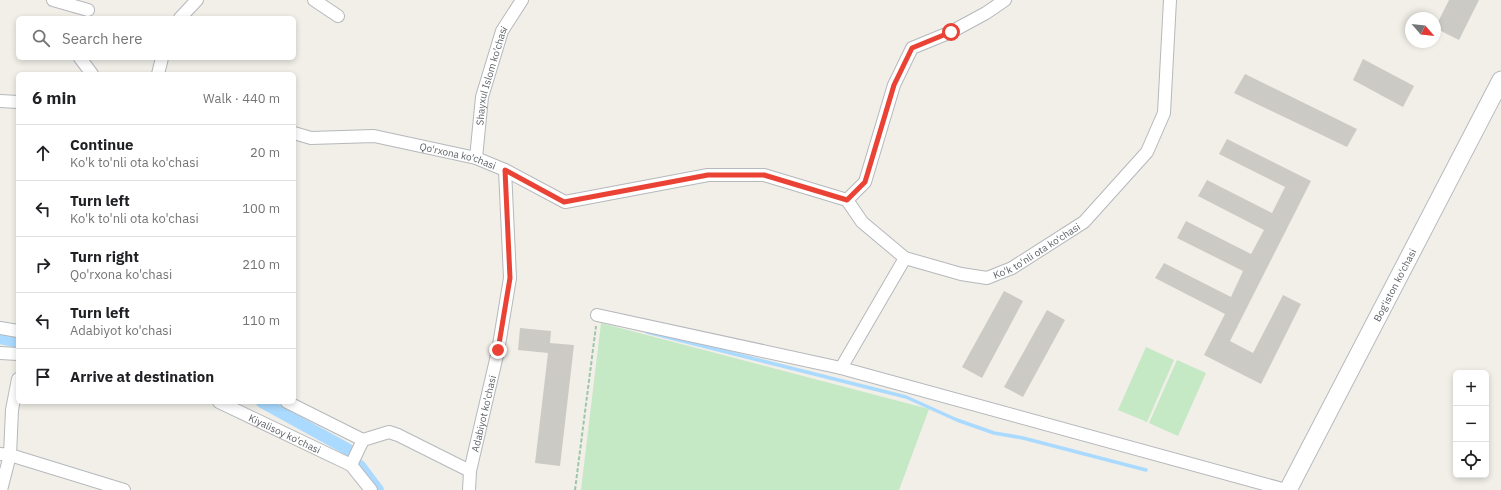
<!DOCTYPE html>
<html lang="en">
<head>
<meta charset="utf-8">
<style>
  :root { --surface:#fff; --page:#f6f6f6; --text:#202124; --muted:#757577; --line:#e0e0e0 }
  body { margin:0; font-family:"IBM Plex Sans",sans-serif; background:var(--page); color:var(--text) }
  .controls { position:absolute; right:12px; bottom:12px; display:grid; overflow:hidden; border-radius:6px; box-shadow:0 2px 6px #0003 }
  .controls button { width:36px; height:36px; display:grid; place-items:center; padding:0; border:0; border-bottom:1px solid var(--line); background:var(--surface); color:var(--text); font:20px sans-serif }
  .compass { position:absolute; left:1405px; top:12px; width:36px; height:36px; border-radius:50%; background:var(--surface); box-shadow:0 2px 6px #0003; rotate:118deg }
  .stop { position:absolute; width:12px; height:12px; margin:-9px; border:3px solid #ea4335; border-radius:50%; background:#fff }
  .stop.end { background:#ea4335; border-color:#fff; box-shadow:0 1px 4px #0008 }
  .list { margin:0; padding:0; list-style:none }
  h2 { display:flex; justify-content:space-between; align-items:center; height:52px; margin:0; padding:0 16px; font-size:17px }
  h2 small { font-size:13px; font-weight:400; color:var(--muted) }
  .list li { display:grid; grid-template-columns:26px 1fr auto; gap:12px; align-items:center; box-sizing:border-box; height:56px; padding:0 16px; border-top:1px solid var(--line) }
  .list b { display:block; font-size:15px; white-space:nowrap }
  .list p { margin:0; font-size:13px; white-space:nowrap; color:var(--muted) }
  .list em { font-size:13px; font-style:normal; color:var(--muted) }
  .icon { flex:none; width:22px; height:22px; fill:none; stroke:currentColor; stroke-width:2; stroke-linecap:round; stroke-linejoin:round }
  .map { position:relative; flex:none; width:1501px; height:490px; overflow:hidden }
  .search { position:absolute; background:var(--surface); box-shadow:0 2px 6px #0003; left:16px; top:16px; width:280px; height:44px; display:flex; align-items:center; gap:10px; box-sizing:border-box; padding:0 14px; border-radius:6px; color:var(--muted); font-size:15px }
  .panel { position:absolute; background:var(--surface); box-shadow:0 2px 6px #0003; left:16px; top:72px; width:280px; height:332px; border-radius:6px }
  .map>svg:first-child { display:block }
  .green { fill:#c5e8c5 }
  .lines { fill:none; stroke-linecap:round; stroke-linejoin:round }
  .stream { stroke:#aadaff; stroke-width:3.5 }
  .canal { stroke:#aadaff; stroke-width:12 }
  .building { fill:#cccac5 }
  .street-casing { stroke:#b5b8bc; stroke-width:14 }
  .secondary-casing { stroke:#b6babf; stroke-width:19 }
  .path { stroke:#9cc7a9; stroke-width:2; stroke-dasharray:4 2; stroke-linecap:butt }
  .street { stroke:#fff; stroke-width:12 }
  .secondary { stroke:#fff; stroke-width:17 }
  .route { stroke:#ea4335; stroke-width:5 }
  .labels { text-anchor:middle; stroke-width:3; stroke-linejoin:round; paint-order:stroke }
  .street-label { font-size:10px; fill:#5f6368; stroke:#fff }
</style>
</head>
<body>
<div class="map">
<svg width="1501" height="490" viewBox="0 0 1501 490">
  <rect width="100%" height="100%" fill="#f1efe8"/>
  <g class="green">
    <path d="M601 323 929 409 899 490H581Z"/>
    <path d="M1146 347 1174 360 1147 422 1118 410Z"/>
    <path d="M1177 360 1206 373 1178 436 1149 423Z"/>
  </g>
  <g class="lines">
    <path class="stream" d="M647 332 906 397 957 420 994 433 1023 438 1146 470"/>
    <g class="canal">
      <path d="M0 338 18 342"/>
      <path d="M262 402 349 450"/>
      <path d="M360 466 378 490"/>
    </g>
  </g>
  <g class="building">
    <path d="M1449 0H1479L1459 40 1435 28Z"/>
    <path d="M1363 59 1414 86 1403 107 1353 80Z"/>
    <path d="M1245 74 1357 129 1347 147 1234 93Z"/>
    <path d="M1227 139 1311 181 1230 341 1253 353 1283 295 1301 304 1261 384 1204 355 1225 314 1155 278 1164 263 1231 297 1243 271 1177 238 1186 221 1251 254 1264 230 1198 196 1207 180 1272 213 1285 187 1219 154Z"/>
    <path d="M1004 291 1023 301 982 378 962 367Z"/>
    <path d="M1047 310 1065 320 1023 397 1004 387Z"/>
    <path d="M520 328 551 331 550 343 574 345 560 466 535 463 548 353 518 350Z"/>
  </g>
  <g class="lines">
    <defs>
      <g id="street">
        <path d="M53 0 88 10"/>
        <path d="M314 0 338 16"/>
        <path d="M180 18 197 0"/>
        <path d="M80 58 92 74"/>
        <path d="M158 74 162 58"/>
        <path d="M0 101 18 102"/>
        <path id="s1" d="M294 133 311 138 374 136 476 158 505 170 565 202 708 175H764L847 200"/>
        <path id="s2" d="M476 158 482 97 502 31 522 0"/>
        <path id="s3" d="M847 200 862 222 905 258 961 274 987 278 1012 268 1084 222 1147 152 1164 113 1170 0"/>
        <path d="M847 200 865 182 894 85 912 48 951 32 986 13 1005 0"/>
        <path d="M597 315 841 368 1286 490"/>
        <path d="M0 328 18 331"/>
        <path d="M0 353 18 354"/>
        <path d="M841 368 905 258"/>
        <path id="s4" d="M219 402 351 465"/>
        <path d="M287 402 363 440 389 432 398 435 470 471"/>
        <path d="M363 440 351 465 371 490"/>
        <path d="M0 454 10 455 12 410 18 379"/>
        <path d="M1 490 10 455 124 490"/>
        <path id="s5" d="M469 490 470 471 498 351 510 278 505 170"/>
      </g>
      <g id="secondary">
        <path id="s6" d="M1288 490 1501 80"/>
      </g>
    </defs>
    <use href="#street" class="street-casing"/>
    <use href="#secondary" class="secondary-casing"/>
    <path class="path" d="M575 490 596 326"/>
    <use href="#street" class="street"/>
    <use href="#secondary" class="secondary"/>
  </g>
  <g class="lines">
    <path class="route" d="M498 350 510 278 505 170 564 202 708 175H764L847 200 865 182 894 85 912 48 951 32"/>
  </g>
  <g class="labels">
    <g class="street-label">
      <text dy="4" stroke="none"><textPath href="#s2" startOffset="84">Shayxul Islom ko'chasi</textPath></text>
      <text dy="4" stroke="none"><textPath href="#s1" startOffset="167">Qo'rxona ko'chasi</textPath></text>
      <text dy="4" stroke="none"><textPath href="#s3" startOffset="224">Ko'k to'nli ota ko'chasi</textPath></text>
      <text dy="4" stroke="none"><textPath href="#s6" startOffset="231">Bog'iston ko'chasi</textPath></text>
      <text dy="4" stroke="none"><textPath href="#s5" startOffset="78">Adabiyot ko'chasi</textPath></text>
      <text dy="4" stroke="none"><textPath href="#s4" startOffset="73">Kiyalisoy ko'chasi</textPath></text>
    </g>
  </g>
</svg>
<div class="controls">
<button>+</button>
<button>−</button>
<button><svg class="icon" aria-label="locate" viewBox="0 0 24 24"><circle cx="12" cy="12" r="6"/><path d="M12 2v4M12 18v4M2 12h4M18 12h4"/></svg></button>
</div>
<svg class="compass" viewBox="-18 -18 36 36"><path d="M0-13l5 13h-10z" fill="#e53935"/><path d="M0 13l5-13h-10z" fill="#757577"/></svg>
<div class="stop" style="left:951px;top:32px"></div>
<div class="stop end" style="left:498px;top:350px"></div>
<div class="search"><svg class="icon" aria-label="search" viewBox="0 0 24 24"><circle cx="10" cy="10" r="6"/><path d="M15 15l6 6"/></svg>Search here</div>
<section class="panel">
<h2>6 min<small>Walk · 440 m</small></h2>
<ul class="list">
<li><svg class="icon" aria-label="ahead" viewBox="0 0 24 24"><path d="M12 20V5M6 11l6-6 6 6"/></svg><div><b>Continue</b><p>Ko'k to'nli ota ko'chasi</p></div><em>20 m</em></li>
<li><svg class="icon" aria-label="left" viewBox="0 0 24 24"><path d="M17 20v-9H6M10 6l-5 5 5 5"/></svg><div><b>Turn left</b><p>Ko'k to'nli ota ko'chasi</p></div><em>100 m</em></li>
<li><svg class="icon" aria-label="right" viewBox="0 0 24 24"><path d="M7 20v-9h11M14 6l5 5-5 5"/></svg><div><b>Turn right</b><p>Qo'rxona ko'chasi</p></div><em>210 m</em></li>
<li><svg class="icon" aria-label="left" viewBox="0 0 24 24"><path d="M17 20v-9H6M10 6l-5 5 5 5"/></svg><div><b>Turn left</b><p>Adabiyot ko'chasi</p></div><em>110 m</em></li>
<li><svg class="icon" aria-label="arrive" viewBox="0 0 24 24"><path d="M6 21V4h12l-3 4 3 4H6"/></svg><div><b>Arrive at destination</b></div></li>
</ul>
</section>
</div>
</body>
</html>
